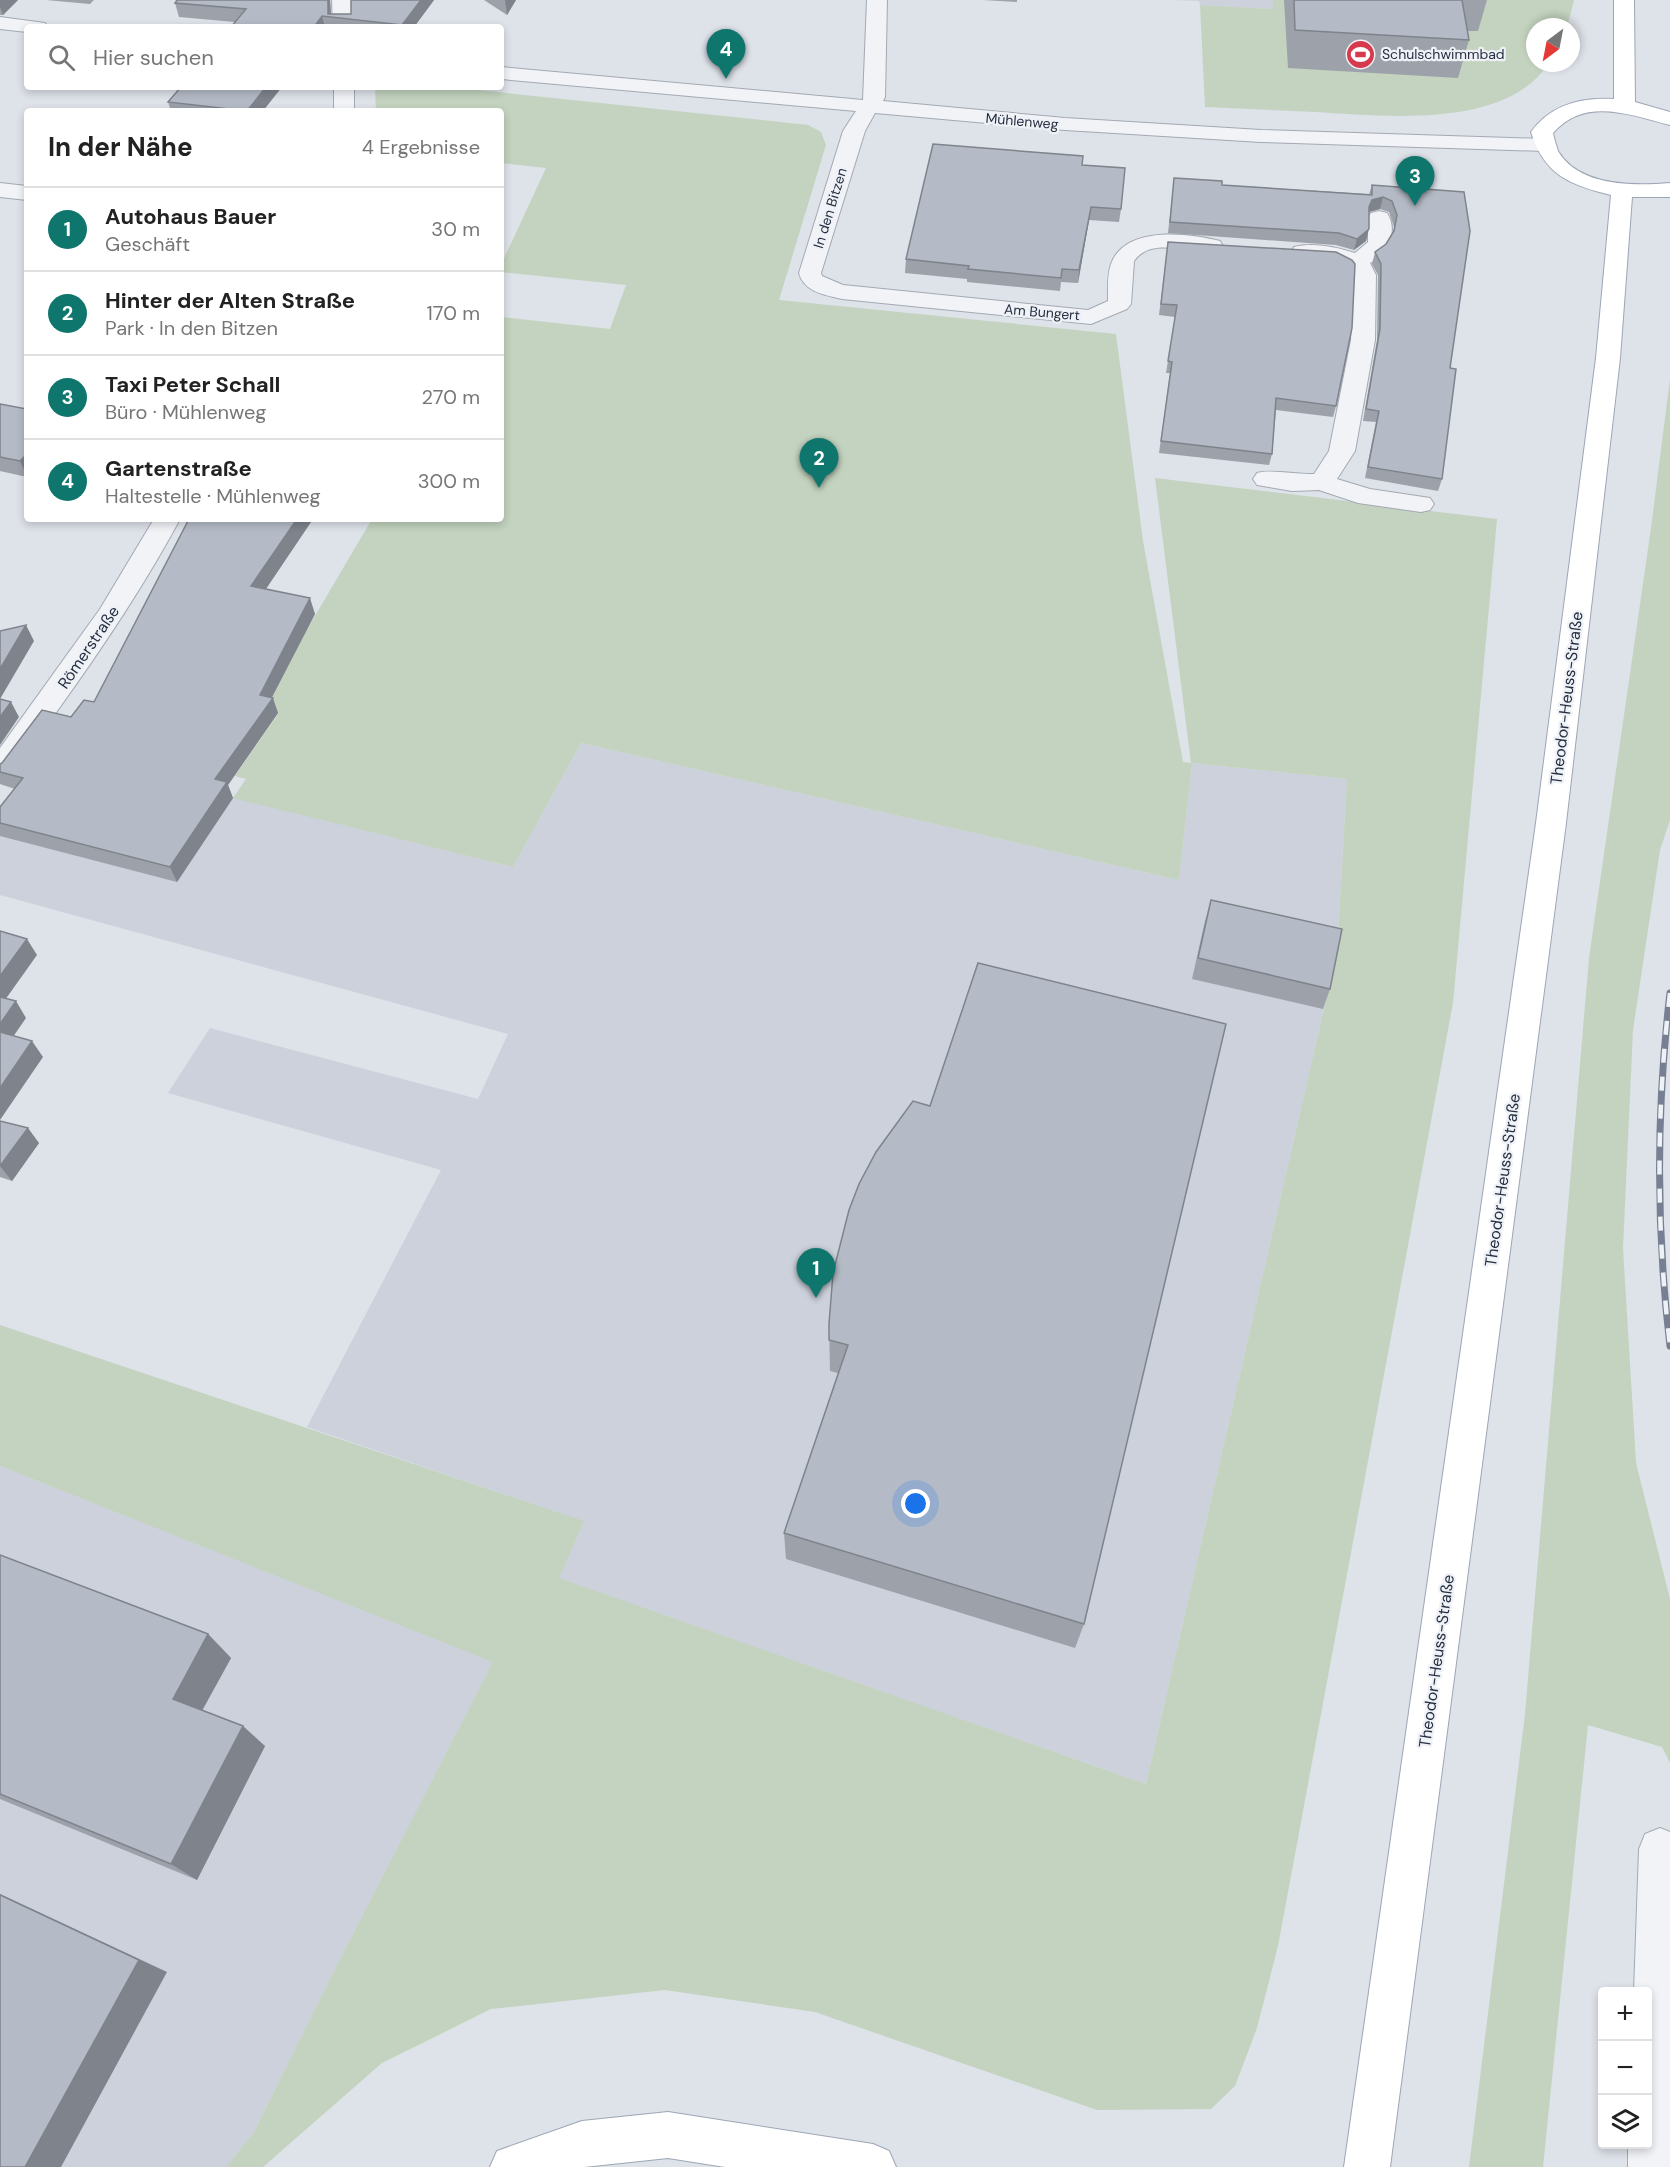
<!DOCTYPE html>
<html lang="de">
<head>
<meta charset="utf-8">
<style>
  :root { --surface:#fff; --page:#f2f2f2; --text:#222; --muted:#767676; --line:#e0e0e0; --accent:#0f766e }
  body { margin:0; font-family:"DM Sans",sans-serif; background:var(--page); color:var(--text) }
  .controls { position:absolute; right:18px; bottom:18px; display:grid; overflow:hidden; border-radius:6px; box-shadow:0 3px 9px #0003 }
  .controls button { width:54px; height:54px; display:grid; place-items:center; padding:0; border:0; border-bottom:2px solid var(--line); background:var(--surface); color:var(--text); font:30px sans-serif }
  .compass { position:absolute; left:1526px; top:18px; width:54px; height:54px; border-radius:50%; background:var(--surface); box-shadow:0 3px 9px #0003; rotate:212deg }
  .you { position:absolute; left:916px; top:1504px; width:21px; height:21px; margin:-15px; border:4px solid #fff; border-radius:50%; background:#1a73e8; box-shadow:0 0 0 9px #1a73e833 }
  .badge { display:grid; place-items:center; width:39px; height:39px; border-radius:50%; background:var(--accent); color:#fff; font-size:20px; font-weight:700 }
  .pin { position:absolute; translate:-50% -50px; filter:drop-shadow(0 2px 3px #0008) }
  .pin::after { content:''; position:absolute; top:32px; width:21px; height:18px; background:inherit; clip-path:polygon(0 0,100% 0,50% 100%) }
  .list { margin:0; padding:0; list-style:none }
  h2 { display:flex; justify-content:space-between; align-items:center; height:78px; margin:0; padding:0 24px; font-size:26px }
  h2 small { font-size:20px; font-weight:400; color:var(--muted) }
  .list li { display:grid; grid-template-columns:39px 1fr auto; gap:18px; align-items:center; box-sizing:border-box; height:84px; padding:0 24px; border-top:2px solid var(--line) }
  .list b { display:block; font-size:22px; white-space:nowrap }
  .list p { margin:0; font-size:20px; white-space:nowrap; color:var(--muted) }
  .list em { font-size:20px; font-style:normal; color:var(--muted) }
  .icon { flex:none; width:33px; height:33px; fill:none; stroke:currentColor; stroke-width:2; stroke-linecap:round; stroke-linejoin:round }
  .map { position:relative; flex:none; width:1670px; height:2167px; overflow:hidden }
  .search { position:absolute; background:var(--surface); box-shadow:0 3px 9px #0003; left:24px; top:24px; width:480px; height:66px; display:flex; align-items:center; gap:15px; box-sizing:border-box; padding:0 21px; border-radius:6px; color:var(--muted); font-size:22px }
  .panel { position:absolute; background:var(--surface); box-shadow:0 3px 9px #0003; left:24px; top:108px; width:480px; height:414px; border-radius:6px }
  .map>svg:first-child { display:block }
  .built { fill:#ccd1db }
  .green { fill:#c3d3bf }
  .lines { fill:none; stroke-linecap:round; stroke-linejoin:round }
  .minor-casing { stroke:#a3a9b3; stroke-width:2 }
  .major-casing { stroke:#9da6b5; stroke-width:2 }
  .minor { fill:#f1f3f7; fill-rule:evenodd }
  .major { fill:#fff; fill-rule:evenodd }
  .rail-casing { stroke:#778093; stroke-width:7 }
  .rail { stroke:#eef1f6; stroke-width:4.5; stroke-dasharray:14; stroke-linecap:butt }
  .wall { fill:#9ca1aa }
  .shaded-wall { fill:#7f838b }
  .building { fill:#b5bbc6; stroke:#7f838b; stroke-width:1.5 }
  .labels { text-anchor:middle; stroke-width:4.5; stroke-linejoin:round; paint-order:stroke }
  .far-poi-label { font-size:14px; fill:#262f41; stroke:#eef1f6; text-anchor:start }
  .far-street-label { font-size:14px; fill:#262f41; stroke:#eef1f6 }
  .street-label { font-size:16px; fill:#262f41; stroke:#eef1f6 }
</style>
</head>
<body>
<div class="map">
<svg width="1670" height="2167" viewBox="0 0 1670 2167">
  <rect width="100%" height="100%" fill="#dee2e9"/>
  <g class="built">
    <path d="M1172 0H1273L1274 9 1200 5 1199 1Z"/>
    <path d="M581 743 1179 880 1192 763 1347 779 1337 952 1146 1784 558 1578 583 1521 307 1427 441 1170 168 1093 210 1028 478 1099 508 1034 0 895V832L61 755 513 867Z"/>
    <path d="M0 1466 494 1661 332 1975 254 2132 226 2167H0Z"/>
  </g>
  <g class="green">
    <path d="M1273 0H1574L1567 27H1535V63H1549C1506 130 1384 116 1315 112 1278 110 1242 109 1205 107L1200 5 1273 9Z"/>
    <path d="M375 87H450L808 125 821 132 826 145 779 300 1116 334 1143 541 1183 762 1191 763 1155 478 1497 519 1453 1003 1278 1946 1257 2028 1235 2086 1211 2109 1097 2110 815 2012 665 1990 491 2009 382 2063 263 2167H226L254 2132 332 1975 493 1662 0 1466V1325L584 1521 559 1578 1146 1784 1337 952 1347 779 1192 763 1179 880 581 743 513 867 233 798 246 779 235 776 278 714 265 710 302 638 372 519H501V317L610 329 626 285 501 272V265L546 168 501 163V111H376Z"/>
    <path d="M1670 379V820L1660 850 1633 1030 1623 1248 1636 1463 1670 1599V1763L1662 1747 1588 1725 1543 2167H1469L1525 1714 1589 958 1651 528Z"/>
  </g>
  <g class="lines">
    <defs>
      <g id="minor">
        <path d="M332 0H352L353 27H333Z"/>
        <path d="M867 0H887L885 97 883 101 1065 118 1261 130 1544 139 1551 141 1555 145 1551 149 1544 151 1261 142 1065 130 875 113 865 131 821 273 822 276 843 285 1088 310 1108 301C1108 289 1107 275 1111 264 1125 225 1188 233 1220 241L1223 246 1220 251C1194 257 1153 234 1134 261L1131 304 1127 309 1091 324 842 299C825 295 804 292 799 273L843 131 856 111 501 79V67L863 100Z"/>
        <path d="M0 17 45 23 48 27H27V32L0 29Z"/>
        <rect x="334" y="87" width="20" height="24"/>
        <path d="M0 183 27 186V200L0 197Z"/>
        <path d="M1379 211 1387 213C1399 231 1387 254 1370 263L1376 275 1375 340 1355 451 1337 479 1370 489 1430 498 1434 504 1430 510 1421 512 1358 503 1319 490 1292 491 1257 485 1253 479 1257 473C1273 469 1296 475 1314 474L1329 451 1351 340 1354 275C1343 254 1313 262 1294 257L1291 252 1294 247C1314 242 1336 247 1355 253L1368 242V218L1371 213Z"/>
        <path d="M154 519H180C131 610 71 693 10 776L0 780V748L100 609Z"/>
        <path d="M1660 1828 1670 1832V2167H1628V2144H1648V1992H1634L1639 1849 1645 1834Z"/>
      </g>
      <g id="major">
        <path d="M1614 0H1634L1635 102 1670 112V125C1630 115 1585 96 1553 133 1554 138 1556 145 1558 151 1579 187 1635 186 1670 183V197H1632L1620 358 1566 823 1390 2167H1344L1536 823 1596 358 1611 195C1570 185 1544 175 1531 132 1551 104 1582 97 1614 99Z"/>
        <path d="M668 2112 873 2144 889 2151 896 2167H725L668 2158 584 2167H490L497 2151 582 2121Z"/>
      </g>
    </defs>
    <use href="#minor" class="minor-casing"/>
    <use href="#major" class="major-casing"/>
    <use href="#minor" class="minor"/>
    <use href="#major" class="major"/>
    <defs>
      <path id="rail" d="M1670 993C1656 1111 1656 1228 1670 1346"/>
    </defs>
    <use href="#rail" class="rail-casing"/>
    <use href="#rail" class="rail"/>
  </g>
  <g class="wall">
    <path d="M0 0H18L3 15H0Z"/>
    <path d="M46 0H94L90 4Z"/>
    <path d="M177 0H330L331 14H351V0H434L414 27H231L235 22 179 17 175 3Z"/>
    <path d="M484 0H516L507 15Z"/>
    <path d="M983 0H1017V2Z"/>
    <path d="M1284 0H1487L1478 31H1467L1469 40 1458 78 1288 68Z"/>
    <path d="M168 102 263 111H171Z"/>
    <path d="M1082 165 1121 209 1119 222 1089 220 1078 283 1061 282 1060 291 967 282V279L905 273 906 259Z"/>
    <path d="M1174 178 1222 185 1369 194 1372 185 1464 192 1450 368 1442 479 1438 491 1365 478 1376 422 1363 421 1377 340 1378 275 1372 264 1375 252 1386 244 1393 233 1394 227 1389 212 1380 209 1369 212 1366 241 1354 250 1336 245 1168 233Z"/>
    <path d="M1168 242 1336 406 1333 417 1276 410 1272 454 1269 465 1159 453 1170 373H1166L1175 317 1159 315Z"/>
    <path d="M0 404 27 409V477L0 471Z"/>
    <path d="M189 519H313L266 589 315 614 272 697 278 713 228 785 233 798 177 882 0 836V807L15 789 0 784V764L94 702Z"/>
    <path d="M1211 900 1330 989 1323 1009 1192 979 1205 921Z"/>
    <path d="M0 1121 39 1143 12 1181 0 1177Z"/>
    <path d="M829 1324 1084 1624 1075 1648 786 1559 784 1533 838 1373 830 1371Z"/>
    <path d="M0 1555 208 1634 231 1658 202 1710 265 1746 197 1880 0 1799Z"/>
  </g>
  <g class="shaded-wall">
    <path d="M0 0H18L3 15 0 7Z"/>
    <path d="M328 0H330L331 17 328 14Z"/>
    <path d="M421 0H434L414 27H402V25Z"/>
    <path d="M505 0H516L507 15Z"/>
    <path d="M322 16 325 27H314Z"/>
    <path d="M266 87H282L263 111H247Z"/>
    <path d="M1383 197 1380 209 1369 212V207L1372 200Z"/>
    <path d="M1091 207 1089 220 1078 283 1079 270Z"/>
    <path d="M1369 229 1366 241 1354 250 1357 239Z"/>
    <path d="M27 454V476L20 461Z"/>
    <path d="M297 519H313L257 602 251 586Z"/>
    <path d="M310 598 315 614 270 701 273 698 278 713 228 785 233 798 177 882 170 867Z"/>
    <path d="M26 625 34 641 0 699V669Z"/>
    <path d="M11 702 19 717 0 745V717Z"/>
    <path d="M27 939 37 955 0 1007V976Z"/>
    <path d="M16 1001 26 1018 6 1047 0 1038V1024Z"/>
    <path d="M32 1041 43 1057 0 1120V1088Z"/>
    <path d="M28 1128 39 1143 12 1181 0 1166Z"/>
    <path d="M208 1634 231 1658 197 1720 173 1699Z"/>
    <path d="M243 1726 265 1746 197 1880 171 1864Z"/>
    <path d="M0 1894 167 1972 61 2167H25Z"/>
  </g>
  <g class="building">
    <path d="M177 0H328V14H351V0H421L402 25 322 16 314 27H231L246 9 175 3Z"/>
    <path d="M1294 0H1462L1469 40 1295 30Z"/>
    <path d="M181 87H266L247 111 168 102Z"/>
    <path d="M933 144 1083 156 1082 165 1125 168 1121 209 1091 207 1079 270 1062 269 1061 278 968 269 969 266 906 259Z"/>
    <path d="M1174 178 1222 181V185L1372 195V185L1464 192 1470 231 1450 368 1456 369 1442 479 1368 467 1379 411 1366 409 1380 329 1381 264 1375 252 1386 244 1394 231 1397 215 1392 201 1383 197 1372 200 1369 207V229L1357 239 1339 233 1170 222Z"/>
    <path d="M1168 242 1336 252 1352 260 1355 264 1352 328 1336 406 1276 398 1272 454 1161 441 1172 362 1168 361 1177 305 1161 304Z"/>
    <path d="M0 404 27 409V454L20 461 0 457Z"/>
    <path d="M189 519H297L251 586 310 598 260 695 273 698 215 779 227 782 170 867 0 823V807L23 778 0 772V764L2 763 42 710 71 717 84 700 94 702Z"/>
    <path d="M26 625 0 669V631Z"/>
    <path d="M0 699 11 702 0 717Z"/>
    <path d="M1211 900 1342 929 1330 989 1198 958Z"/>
    <path d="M0 931 27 939 0 976Z"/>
    <path d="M978 963 1226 1024 1084 1624 784 1533 848 1345 829 1340V1324L833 1273 849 1210 859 1184 876 1152 913 1101 930 1106Z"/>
    <path d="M0 997 16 1001 0 1024Z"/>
    <path d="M0 1032 32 1041 0 1088Z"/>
    <path d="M0 1121 28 1128 0 1166Z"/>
    <path d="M0 1555 208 1634 173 1699 243 1726 171 1864 0 1794Z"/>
    <path d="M0 1895 139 1960 25 2167H0Z"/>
  </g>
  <defs>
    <symbol id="stadium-disc" viewBox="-11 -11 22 22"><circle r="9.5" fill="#d73a4c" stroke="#eef1f6"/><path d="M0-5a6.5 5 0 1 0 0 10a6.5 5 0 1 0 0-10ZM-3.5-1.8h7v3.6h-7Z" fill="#fff"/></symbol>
  </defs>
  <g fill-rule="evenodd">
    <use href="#stadium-disc" x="1344" y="38" width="33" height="33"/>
  </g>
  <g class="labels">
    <g class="far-poi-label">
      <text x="1382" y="59">Schulschwimmbad</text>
    </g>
    <g class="far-street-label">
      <text transform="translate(1022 121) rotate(5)" y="5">Mühlenweg</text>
      <text transform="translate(830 208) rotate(-73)" y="5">In den Bitzen</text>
      <text transform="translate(1042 312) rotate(5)" y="5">Am Bungert</text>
    </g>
    <g class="street-label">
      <text transform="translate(88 647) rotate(-56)" y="6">Römerstraße</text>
      <text transform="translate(1566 698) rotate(-83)" y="6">Theodor-Heuss-Straße</text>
      <text transform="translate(1502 1180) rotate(-82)" y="6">Theodor-Heuss-Straße</text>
      <text transform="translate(1436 1661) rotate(-82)" y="6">Theodor-Heuss-Straße</text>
    </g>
  </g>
</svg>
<div class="controls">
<button>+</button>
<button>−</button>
<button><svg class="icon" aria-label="layers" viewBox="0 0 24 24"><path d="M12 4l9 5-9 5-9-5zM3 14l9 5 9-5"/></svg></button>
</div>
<svg class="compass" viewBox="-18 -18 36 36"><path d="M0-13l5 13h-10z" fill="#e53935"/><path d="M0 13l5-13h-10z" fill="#767676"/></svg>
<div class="you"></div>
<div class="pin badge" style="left:816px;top:1298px">1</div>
<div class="pin badge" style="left:819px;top:488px">2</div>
<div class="pin badge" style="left:1415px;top:206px">3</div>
<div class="pin badge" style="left:726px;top:79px">4</div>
<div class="search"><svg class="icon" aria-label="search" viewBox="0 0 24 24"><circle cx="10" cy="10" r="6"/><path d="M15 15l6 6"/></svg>Hier suchen</div>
<section class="panel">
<h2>In der Nähe<small>4 Ergebnisse</small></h2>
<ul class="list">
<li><span class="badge">1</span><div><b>Autohaus Bauer</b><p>Geschäft</p></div><em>30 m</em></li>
<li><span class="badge">2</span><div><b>Hinter der Alten Straße</b><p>Park · In den Bitzen</p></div><em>170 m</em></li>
<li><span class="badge">3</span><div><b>Taxi Peter Schall</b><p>Büro · Mühlenweg</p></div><em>270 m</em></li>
<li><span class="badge">4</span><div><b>Gartenstraße</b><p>Haltestelle · Mühlenweg</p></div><em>300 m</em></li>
</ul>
</section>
</div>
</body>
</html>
